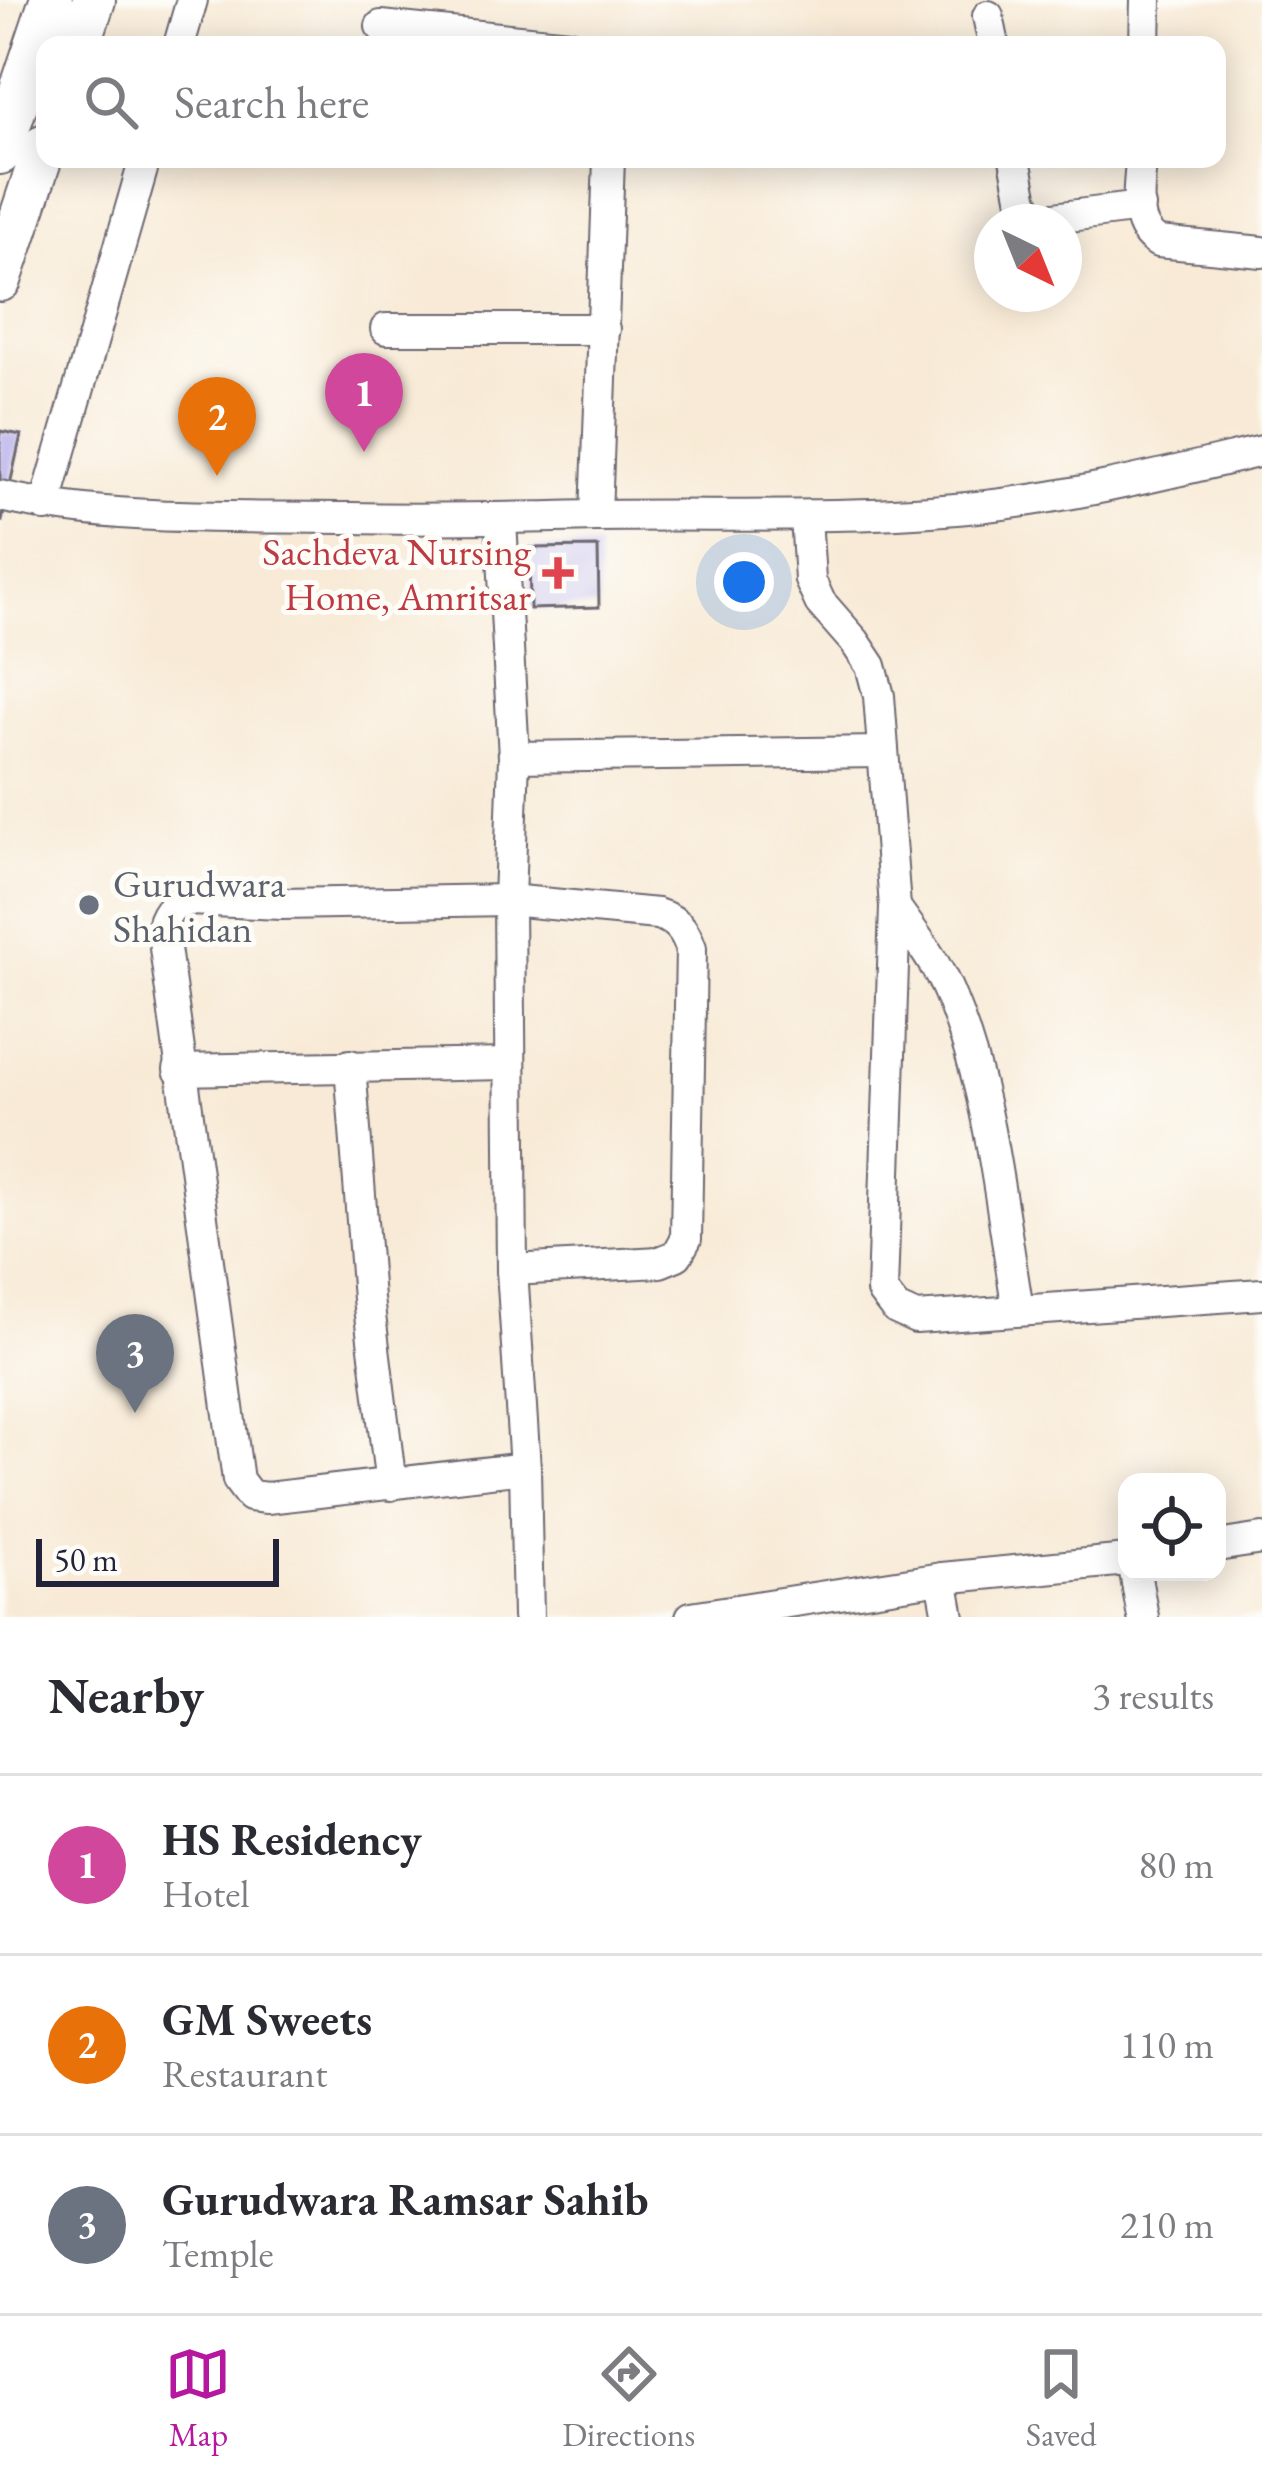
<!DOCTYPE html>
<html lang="en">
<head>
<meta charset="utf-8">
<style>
  :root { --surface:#fff; --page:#f7f7f7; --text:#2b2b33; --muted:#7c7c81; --line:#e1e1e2; --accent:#b5179e }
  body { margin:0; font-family:"EB Garamond",serif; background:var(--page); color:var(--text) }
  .controls { position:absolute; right:36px; bottom:36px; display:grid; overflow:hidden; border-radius:24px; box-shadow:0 6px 30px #0003 }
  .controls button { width:108px; height:108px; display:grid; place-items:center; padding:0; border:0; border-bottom:3px solid var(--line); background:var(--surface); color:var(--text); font:60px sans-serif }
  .compass { position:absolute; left:974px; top:204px; width:108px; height:108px; border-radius:50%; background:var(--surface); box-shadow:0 6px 30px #0003; rotate:137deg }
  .scale { position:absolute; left:36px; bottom:30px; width:243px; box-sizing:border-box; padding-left:12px; border:6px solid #22223b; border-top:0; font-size:33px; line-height:42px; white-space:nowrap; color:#22223b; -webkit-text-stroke:9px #fdfcf7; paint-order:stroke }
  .you { position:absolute; left:744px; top:582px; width:42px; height:42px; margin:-30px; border:9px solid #fff; border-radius:50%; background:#1a73e8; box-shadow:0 0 0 18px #1a73e833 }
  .badge { display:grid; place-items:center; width:78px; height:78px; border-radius:50%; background:var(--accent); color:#fff; font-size:39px; font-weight:700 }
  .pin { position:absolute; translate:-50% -99px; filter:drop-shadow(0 3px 6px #0008) }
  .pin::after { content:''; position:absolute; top:63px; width:42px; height:36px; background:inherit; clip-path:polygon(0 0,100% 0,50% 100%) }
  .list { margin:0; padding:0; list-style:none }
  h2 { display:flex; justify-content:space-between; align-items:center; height:156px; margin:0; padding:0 48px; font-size:51px }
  h2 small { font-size:39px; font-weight:400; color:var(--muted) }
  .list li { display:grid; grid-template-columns:78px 1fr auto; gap:36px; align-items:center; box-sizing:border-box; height:180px; padding:0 48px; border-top:3px solid var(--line) }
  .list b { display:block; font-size:45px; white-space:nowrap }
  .list p { margin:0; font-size:39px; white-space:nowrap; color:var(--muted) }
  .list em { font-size:39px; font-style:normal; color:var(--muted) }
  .icon { flex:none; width:66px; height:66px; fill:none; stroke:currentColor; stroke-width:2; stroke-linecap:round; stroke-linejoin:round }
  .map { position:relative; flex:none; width:1262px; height:1617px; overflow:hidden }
  .search { position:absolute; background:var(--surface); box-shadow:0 6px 30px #0003; left:36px; right:36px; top:36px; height:132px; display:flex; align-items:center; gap:30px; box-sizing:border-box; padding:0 42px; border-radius:24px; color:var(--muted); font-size:45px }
  .sheet { height:696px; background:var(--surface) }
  nav { display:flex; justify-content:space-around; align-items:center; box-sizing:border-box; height:168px; border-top:3px solid var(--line); background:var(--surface); font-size:33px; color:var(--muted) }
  nav a { display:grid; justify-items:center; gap:6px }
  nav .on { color:var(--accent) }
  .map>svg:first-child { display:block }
  .building { fill:#b1a8eb }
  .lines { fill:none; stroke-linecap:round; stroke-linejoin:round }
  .minor-casing { stroke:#6d6871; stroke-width:34 }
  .secondary-casing { stroke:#6d6871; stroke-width:46 }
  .minor { stroke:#fff; stroke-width:30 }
  .secondary { stroke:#fff; stroke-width:42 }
  .health-dot { fill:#e0444e; stroke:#fdfcf7; stroke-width:4.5 }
  .worship-dot { fill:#6b7280; stroke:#fdfcf7; stroke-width:4.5 }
  .labels { text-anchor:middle; stroke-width:10; stroke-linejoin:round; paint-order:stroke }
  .health-label { font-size:39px; fill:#be3a42; stroke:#fdfcf7; text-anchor:end }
  .worship-label { font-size:39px; fill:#5b616d; stroke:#fdfcf7; text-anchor:start }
</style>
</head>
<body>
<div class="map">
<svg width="1262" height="1617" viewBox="0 0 1262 1617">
  <rect width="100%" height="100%" fill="#fdfcf7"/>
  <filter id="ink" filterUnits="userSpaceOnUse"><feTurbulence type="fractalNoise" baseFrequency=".00833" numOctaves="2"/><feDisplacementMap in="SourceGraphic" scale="24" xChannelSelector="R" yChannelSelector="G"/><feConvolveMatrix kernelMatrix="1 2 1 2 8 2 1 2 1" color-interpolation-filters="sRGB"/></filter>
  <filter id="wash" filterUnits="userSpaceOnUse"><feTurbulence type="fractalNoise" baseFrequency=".004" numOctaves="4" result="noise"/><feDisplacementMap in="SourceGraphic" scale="48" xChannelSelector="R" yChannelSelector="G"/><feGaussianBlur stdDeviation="2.7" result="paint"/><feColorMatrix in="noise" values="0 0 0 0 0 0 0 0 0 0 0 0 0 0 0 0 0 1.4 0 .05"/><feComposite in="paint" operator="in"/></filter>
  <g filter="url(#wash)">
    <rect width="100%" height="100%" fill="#f8ead6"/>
    <g id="blocks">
      <g class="building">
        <path d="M0 431 21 435 2 521 0 520Z"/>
        <path d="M598 547 599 607 530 609 529 548Z"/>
      </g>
    </g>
  </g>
  <g filter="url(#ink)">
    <use href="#blocks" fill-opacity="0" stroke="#6d6871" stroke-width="3"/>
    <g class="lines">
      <defs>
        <g id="minor">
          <path d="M988 16 994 45"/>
          <path d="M381 26 569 45"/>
          <path d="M179 45 192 0"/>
          <path d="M1145 45 1146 0"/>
          <path d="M1015 159 1023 201 1034 217 1046 219 1140 207"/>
          <path d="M1141 159C1140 187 1130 226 1158 242L1262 252"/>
          <path d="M386 329H604"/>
          <path d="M0 496C114 522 236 516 352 518 434 520 515 518 597 516 724 514 851 520 977 507 1074 497 1168 473 1262 451"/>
          <path d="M45 506 145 159"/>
          <path d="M596 516 609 159"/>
          <path d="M806 517 810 580 820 602 855 642 871 666 879 696 895 907 882 1291 896 1309 916 1318 1262 1294"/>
          <path d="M501 521 514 757 509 900 512 1270 525 1468 528 1617"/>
          <path d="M514 757 882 752"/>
          <path d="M895 907C914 934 936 962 949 993 991 1092 1000 1204 1018 1309"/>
          <path d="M350 1065 368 1299 391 1485"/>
          <path d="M179 1070 509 1064"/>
          <path d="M512 1270 660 1262 677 1255 686 1239 691 948C684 928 677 920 657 914L509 900 281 904 188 900C173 905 166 910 162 926L238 1480 250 1496 267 1498 525 1468"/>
          <path d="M1217 1546 1262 1539"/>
          <path d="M1135 1572 1143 1617"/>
          <path d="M942 1578 949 1617"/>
          <path d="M691 1617 942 1578 1127 1560"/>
        </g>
        <g id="secondary">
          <path d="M79 45 94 0"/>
          <path d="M0 153 51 0"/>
          <path d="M0 280 45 145"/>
        </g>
      </defs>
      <use href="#minor" class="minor-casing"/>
      <use href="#secondary" class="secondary-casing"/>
      <use href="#minor" class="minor"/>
      <use href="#secondary" class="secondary"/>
    </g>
  </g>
  <path class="health-dot" d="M552 555h12v12h12v12h-12v12h-12v-12h-12v-12h12z"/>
  <circle class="worship-dot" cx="89" cy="905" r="12"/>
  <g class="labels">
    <g class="health-label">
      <text x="531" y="565">Sachdeva Nursing<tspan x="531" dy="45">Home, Amritsar</tspan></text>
    </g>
    <g class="worship-label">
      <text x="113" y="897">Gurudwara<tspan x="113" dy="45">Shahidan</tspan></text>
    </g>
  </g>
</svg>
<div class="controls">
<button><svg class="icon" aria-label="locate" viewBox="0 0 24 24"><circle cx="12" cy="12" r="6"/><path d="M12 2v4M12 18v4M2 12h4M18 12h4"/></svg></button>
</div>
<svg class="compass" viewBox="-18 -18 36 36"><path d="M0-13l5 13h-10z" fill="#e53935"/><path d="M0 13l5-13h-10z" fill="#7c7c81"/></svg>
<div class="scale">50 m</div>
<div class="you"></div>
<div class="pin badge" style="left:364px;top:452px;background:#d1479c">1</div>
<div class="pin badge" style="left:217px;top:476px;background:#e8710a">2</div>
<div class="pin badge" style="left:135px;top:1413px;background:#6b7280">3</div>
<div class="search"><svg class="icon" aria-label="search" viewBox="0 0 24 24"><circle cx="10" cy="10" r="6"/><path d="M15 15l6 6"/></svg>Search here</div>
</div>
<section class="sheet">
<h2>Nearby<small>3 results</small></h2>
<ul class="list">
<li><span class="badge" style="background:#d1479c">1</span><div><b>HS Residency</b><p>Hotel</p></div><em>80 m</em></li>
<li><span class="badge" style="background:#e8710a">2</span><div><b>GM Sweets</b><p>Restaurant</p></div><em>110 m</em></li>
<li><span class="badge" style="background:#6b7280">3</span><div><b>Gurudwara Ramsar Sahib</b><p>Temple</p></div><em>210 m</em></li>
</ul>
</section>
<nav>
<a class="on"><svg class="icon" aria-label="map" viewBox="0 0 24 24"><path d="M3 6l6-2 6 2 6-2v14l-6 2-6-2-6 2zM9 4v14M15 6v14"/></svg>Map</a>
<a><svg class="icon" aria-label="directions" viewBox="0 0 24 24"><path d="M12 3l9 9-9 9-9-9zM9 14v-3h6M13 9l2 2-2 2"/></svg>Directions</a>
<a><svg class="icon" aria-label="saved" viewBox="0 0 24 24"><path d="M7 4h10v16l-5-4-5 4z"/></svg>Saved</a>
</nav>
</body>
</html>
